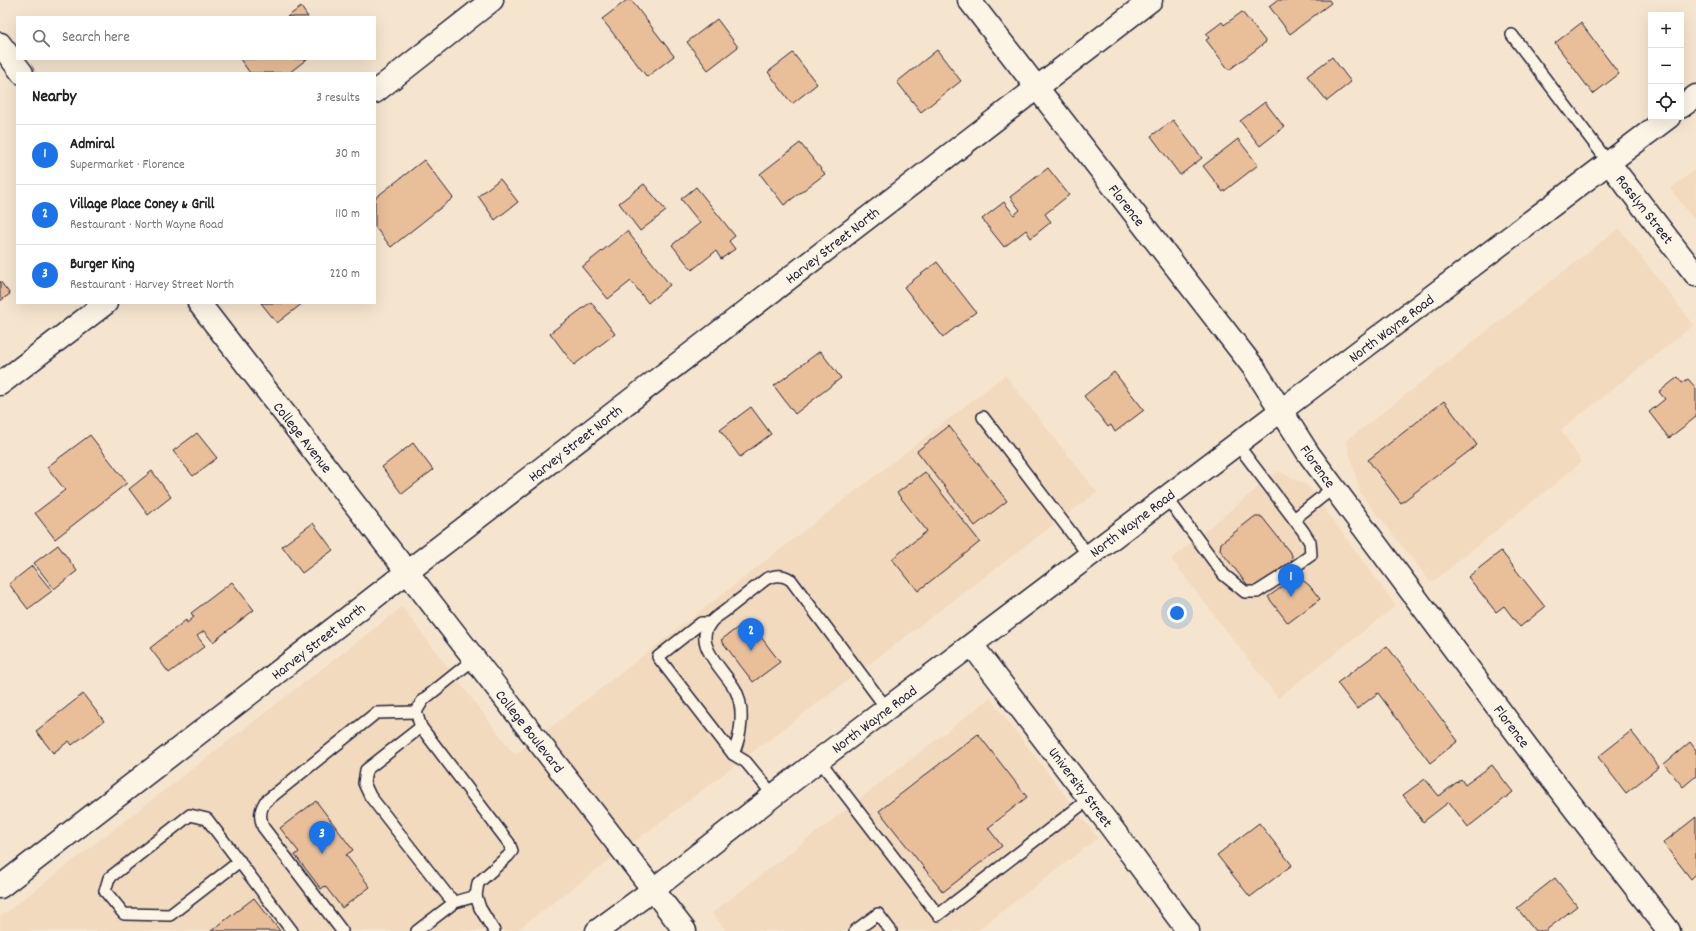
<!DOCTYPE html>
<html lang="en">
<head>
<meta charset="utf-8">
<style>
  :root { --surface:#fff; --page:#f2f2f2; --text:#222; --muted:#767676; --line:#e0e0e0; --accent:#1a73e8 }
  body { margin:0; font-family:Dekko,sans-serif; background:var(--page); color:var(--text) }
  .controls { position:absolute; right:12px; top:12px; display:grid; overflow:hidden; border-radius:0px; box-shadow:0 4px 16px #0002 }
  .controls button { width:36px; height:36px; display:grid; place-items:center; padding:0; border:0; border-bottom:1px solid var(--line); background:var(--surface); color:var(--text); font:20px sans-serif }
  .you { position:absolute; left:1177px; top:613px; width:14px; height:14px; margin:-10px; border:3px solid #fff; border-radius:50%; background:#1a73e8; box-shadow:0 0 0 6px #1a73e833 }
  .badge { display:grid; place-items:center; width:26px; height:26px; border-radius:50%; background:var(--accent); color:#fff; font-size:13px; font-weight:700 }
  .pin { position:absolute; translate:-50% -33px; filter:drop-shadow(0 1px 2px #0008) }
  .pin::after { content:''; position:absolute; top:21px; width:14px; height:12px; background:inherit; clip-path:polygon(0 0,100% 0,50% 100%) }
  .list { margin:0; padding:0; list-style:none }
  h2 { display:flex; justify-content:space-between; align-items:center; height:52px; margin:0; padding:0 16px; font-size:17px }
  h2 small { font-size:13px; font-weight:400; color:var(--muted) }
  .list li { display:grid; grid-template-columns:26px 1fr auto; gap:12px; align-items:center; box-sizing:border-box; height:60px; padding:0 16px; border-top:1px solid var(--line) }
  .list b { display:block; font-size:15px; white-space:nowrap }
  .list p { margin:0; font-size:13px; white-space:nowrap; color:var(--muted) }
  .list em { font-size:13px; font-style:normal; color:var(--muted) }
  .icon { flex:none; width:22px; height:22px; fill:none; stroke:currentColor; stroke-width:2; stroke-linecap:round; stroke-linejoin:round }
  .map { position:relative; flex:none; width:1696px; height:931px; overflow:hidden }
  .search { position:absolute; background:var(--surface); box-shadow:0 4px 16px #0002; left:16px; top:16px; width:360px; height:44px; display:flex; align-items:center; gap:10px; box-sizing:border-box; padding:0 14px; border-radius:0px; color:var(--muted); font-size:15px }
  .panel { position:absolute; background:var(--surface); box-shadow:0 4px 16px #0002; left:16px; top:72px; width:360px; height:232px; border-radius:0px }
  .map>svg:first-child { display:block }
  .built { fill:#f2dabe }
  .building { fill:#e9bf99; stroke:#22223b }
  .lines { fill:none; stroke-linecap:round; stroke-linejoin:round }
  .lane-casing { stroke:#22223b; stroke-width:14 }
  .street-casing { stroke:#22223b; stroke-width:25 }
  .secondary-casing { stroke:#22223b; stroke-width:25 }
  .lane { stroke:#fcf5e5; stroke-width:11 }
  .street { stroke:#fcf5e5; stroke-width:22 }
  .secondary { stroke:#fcf5e5; stroke-width:22 }
  .labels { text-anchor:middle; stroke-width:3; stroke-linejoin:round; paint-order:stroke }
  .street-label { font-size:15px; fill:#22223b; stroke:#fcf5e5 }
</style>
</head>
<body>
<div class="map">
<svg width="1696" height="931" viewBox="0 0 1696 931">
  <rect width="100%" height="100%" fill="#f6e5ce"/>
  <filter id="ink" filterUnits="userSpaceOnUse"><feTurbulence type="fractalNoise" baseFrequency=".025" numOctaves="2"/><feDisplacementMap in="SourceGraphic" scale="8" xChannelSelector="R" yChannelSelector="G"/><feConvolveMatrix kernelMatrix="1 2 1 2 8 2 1 2 1" color-interpolation-filters="sRGB"/></filter>
  <g filter="url(#ink)">
    <g class="built">
      <path d="M1696 169V222L1670 189Z"/>
      <path d="M1619 228 1694 325 1561 430 1582 462 1431 583 1360 493 1346 441Z"/>
      <path d="M1005 375 1097 492 516 931H0V917L402 607 515 755Z"/>
      <path d="M1278 471 1307 485 1396 606 1278 698 1171 559Z"/>
      <path d="M990 698 1098 838 977 931H726L712 913Z"/>
    </g>
    <g class="building">
      <path d="M627 0H631L674 56 647 77 602 19Z"/>
      <path d="M1277 0H1329L1331 3 1290 34 1269 6Z"/>
      <path d="M301 7 308 17H287Z"/>
      <path d="M1242 12 1266 42 1229 70 1206 40 1209 38 1206 34 1222 22 1224 25Z"/>
      <path d="M717 19 738 47 708 70 687 42Z"/>
      <path d="M1581 23 1619 74 1593 94 1555 43Z"/>
      <path d="M937 50 961 81 921 112 897 82Z"/>
      <path d="M793 53 817 84 792 104 768 72Z"/>
      <path d="M1332 57 1351 82 1327 101 1307 76Z"/>
      <path d="M240 59H307L289 73H250Z"/>
      <path d="M1265 102 1284 127 1260 146 1240 121Z"/>
      <path d="M1173 120 1202 158 1180 175 1151 136Z"/>
      <path d="M1238 139 1258 165 1223 192 1203 166Z"/>
      <path d="M800 143 825 174 784 205 760 174Z"/>
      <path d="M424 160 453 198 391 247 375 227V198Z"/>
      <path d="M1048 168 1069 195 1045 214 1051 222 1031 238 1026 230 1004 247 982 219 1004 202 1014 215 1020 210 1010 197Z"/>
      <path d="M500 179 518 202 495 220 478 196Z"/>
      <path d="M644 184 666 211 640 231 619 203Z"/>
      <path d="M696 187 735 236 729 241 735 249 721 259 716 251 692 270 672 245 700 223 681 199Z"/>
      <path d="M627 231 670 285 648 303 631 281 608 299 582 267Z"/>
      <path d="M937 262 976 312 943 337 904 287Z"/>
      <path d="M0 281 10 294 0 301Z"/>
      <path d="M591 302 615 334 574 365 550 333Z"/>
      <path d="M261 303H303L277 323Z"/>
      <path d="M820 351 841 378 795 414 774 386Z"/>
      <path d="M1114 372 1144 410 1115 432 1111 425 1108 427 1084 396Z"/>
      <path d="M1678 377 1682 383 1688 379 1696 388V417L1669 438 1649 412 1665 399 1659 392Z"/>
      <path d="M1444 401 1477 445 1401 503 1368 460Z"/>
      <path d="M751 407 771 434 740 457 720 430Z"/>
      <path d="M949 426 1007 501 975 526 917 451Z"/>
      <path d="M197 433 217 458 193 476 173 451Z"/>
      <path d="M90 435 127 483 55 539 35 513 65 490 47 467Z"/>
      <path d="M413 443 433 470 402 494 382 467Z"/>
      <path d="M152 471 171 497 148 515 129 489Z"/>
      <path d="M925 472 980 542 918 591 892 559 927 531 897 493Z"/>
      <path d="M1254 517H1262L1292 555 1291 563 1257 589 1250 588 1220 550 1221 543Z"/>
      <path d="M313 523 333 550 302 573 282 546Z"/>
      <path d="M58 545 77 571 54 589 34 563Z"/>
      <path d="M1501 551 1545 607 1520 627 1504 606 1496 612 1468 577Z"/>
      <path d="M32 566 52 591 28 609 9 584Z"/>
      <path d="M1297 576 1309 585 1320 599 1288 623 1268 597Z"/>
      <path d="M232 582 254 610 213 642 204 631 197 636 205 646 169 673 150 648 186 620 187 623 194 617 191 613Z"/>
      <path d="M748 620 780 662 753 682 721 640Z"/>
      <path d="M1387 646 1458 741 1430 763 1378 693 1357 709 1337 683Z"/>
      <path d="M83 694 104 721 72 745 69 741 53 753 36 731Z"/>
      <path d="M1631 731 1659 767 1626 793 1598 757Z"/>
      <path d="M978 734 1027 797 988 828 1002 846 943 892 879 811Z"/>
      <path d="M1690 742 1696 750V776L1683 787 1664 764Z"/>
      <path d="M1492 765 1513 792 1468 827 1449 802 1423 822 1403 795 1425 779 1439 796 1461 779 1465 785Z"/>
      <path d="M316 801 353 850 346 855 370 887 342 908 325 886 321 889 295 855 299 852 280 828Z"/>
      <path d="M1696 817V874L1691 879 1663 843Z"/>
      <path d="M1259 823 1292 865 1250 897 1217 855Z"/>
      <path d="M1555 878 1577 906 1545 931H1535L1517 908Z"/>
      <path d="M254 898 280 931H211Z"/>
    </g>
    <g class="lines">
      <defs>
        <g id="lane">
          <path d="M1512 35 1609 163"/>
          <path d="M983 417 1089 556"/>
          <path d="M1167 498 1224 575 1245 592H1257L1279 578 1311 555 1310 542 1303 531 1237 444"/>
          <path d="M1294 519 1333 488"/>
          <path d="M710 623H701L658 657 733 754 746 762 774 796"/>
          <path d="M474 659 423 700 416 712 421 727 509 843 512 851 508 856 478 883 476 896 480 908 494 931"/>
          <path d="M421 727 366 770 364 783 370 796 448 896 455 902 476 896"/>
          <path d="M733 754C741 736 745 710 736 691 728 674 693 646 709 625 712 619 720 615 725 611 739 600 752 590 766 579 775 575 782 574 791 580L887 709"/>
          <path d="M819 760 938 915 1089 799"/>
          <path d="M240 861 170 915 124 914 105 891 109 878 190 815 207 819 292 931"/>
          <path d="M342 931 263 827C260 817 259 812 265 802L376 713 416 712"/>
          <path d="M417 931 455 902"/>
          <path d="M855 931 878 914 891 931"/>
        </g>
        <g id="street">
          <path d="M969 0 1254 368 1308 453 1539 763 1669 931"/>
          <path d="M0 44 22 73"/>
          <path d="M375 92 492 0"/>
          <path d="M1609 163 1696 275"/>
          <path d="M199 303 685 931"/>
          <path d="M0 384 106 303"/>
          <path d="M972 645 1108 823 1188 931"/>
          <path d="M0 887 407 572 1151 0"/>
        </g>
        <g id="secondary">
          <path d="M1681 107 1696 96"/>
          <path d="M597 931 654 889 819 760 1669 117"/>
        </g>
      </defs>
      <use href="#lane" class="lane-casing"/>
      <use href="#street" class="street-casing"/>
      <use href="#secondary" class="secondary-casing"/>
      <use href="#lane" class="lane"/>
      <use href="#street" class="street"/>
      <use href="#secondary" class="secondary"/>
    </g>
  </g>
  <g class="labels">
    <g class="street-label">
      <text transform="translate(1127 205) rotate(52)" y="5">Florence</text>
      <text transform="translate(1645 209) rotate(52)" y="5">Rosslyn Street</text>
      <text transform="translate(832 245) rotate(-38)" y="5">Harvey Street North</text>
      <text transform="translate(1391 328) rotate(-37)" y="5">North Wayne Road</text>
      <text transform="translate(303 437) rotate(52)" y="5">College Avenue</text>
      <text transform="translate(575 443) rotate(-38)" y="5">Harvey Street North</text>
      <text transform="translate(1318 466) rotate(54)" y="5">Florence</text>
      <text transform="translate(1132 523) rotate(-37)" y="5">North Wayne Road</text>
      <text transform="translate(318 641) rotate(-38)" y="5">Harvey Street North</text>
      <text transform="translate(874 719) rotate(-37)" y="5">North Wayne Road</text>
      <text transform="translate(1512 726) rotate(53)" y="5">Florence</text>
      <text transform="translate(530 731) rotate(52)" y="5">College Boulevard</text>
      <text transform="translate(1081 787) rotate(53)" y="5">University Street</text>
    </g>
  </g>
</svg>
<div class="controls">
<button>+</button>
<button>−</button>
<button><svg class="icon" aria-label="locate" viewBox="0 0 24 24"><circle cx="12" cy="12" r="6"/><path d="M12 2v4M12 18v4M2 12h4M18 12h4"/></svg></button>
</div>
<div class="you"></div>
<div class="pin badge" style="left:1291px;top:597px">1</div>
<div class="pin badge" style="left:751px;top:651px">2</div>
<div class="pin badge" style="left:322px;top:854px">3</div>
<div class="search"><svg class="icon" aria-label="search" viewBox="0 0 24 24"><circle cx="10" cy="10" r="6"/><path d="M15 15l6 6"/></svg>Search here</div>
<section class="panel">
<h2>Nearby<small>3 results</small></h2>
<ul class="list">
<li><span class="badge">1</span><div><b>Admiral</b><p>Supermarket · Florence</p></div><em>30 m</em></li>
<li><span class="badge">2</span><div><b>Village Place Coney &amp; Grill</b><p>Restaurant · North Wayne Road</p></div><em>110 m</em></li>
<li><span class="badge">3</span><div><b>Burger King</b><p>Restaurant · Harvey Street North</p></div><em>220 m</em></li>
</ul>
</section>
</div>
</body>
</html>
